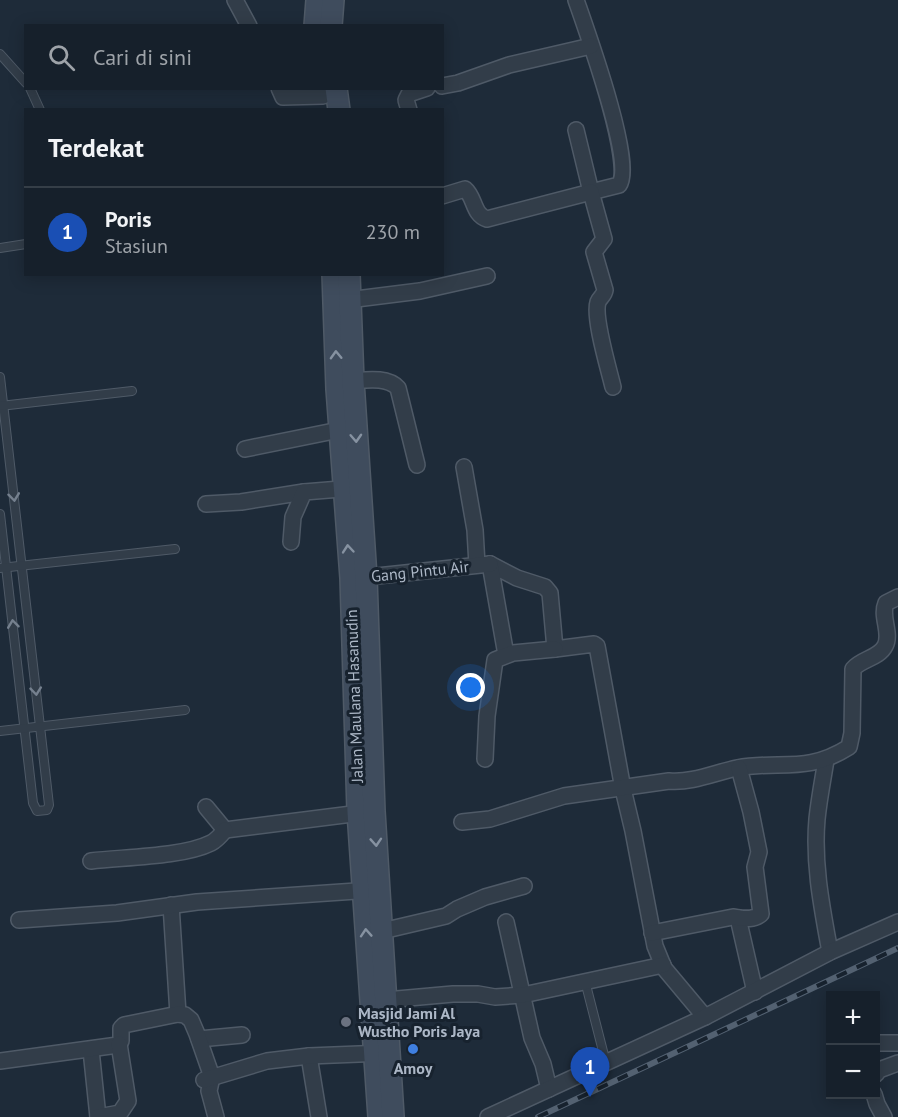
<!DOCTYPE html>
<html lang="id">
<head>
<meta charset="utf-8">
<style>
  :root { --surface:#16202b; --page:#1f2833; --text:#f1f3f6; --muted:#9ea3a9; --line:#353e47; --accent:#78b2ff }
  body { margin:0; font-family:"PT Sans",sans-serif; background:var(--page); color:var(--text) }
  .controls { position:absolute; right:18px; bottom:18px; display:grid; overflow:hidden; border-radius:0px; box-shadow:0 3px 15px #0003 }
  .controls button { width:54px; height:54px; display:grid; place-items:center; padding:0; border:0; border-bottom:2px solid var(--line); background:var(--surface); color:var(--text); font:30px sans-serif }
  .you { position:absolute; left:471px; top:688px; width:21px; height:21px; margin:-15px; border:4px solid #fff; border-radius:50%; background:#1a73e8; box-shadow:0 0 0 9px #1a73e833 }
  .badge { display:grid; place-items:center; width:39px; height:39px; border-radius:50%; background:var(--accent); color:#fff; font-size:20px; font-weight:700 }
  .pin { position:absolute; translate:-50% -50px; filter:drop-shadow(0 2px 3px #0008) }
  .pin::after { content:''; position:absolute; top:32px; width:21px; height:18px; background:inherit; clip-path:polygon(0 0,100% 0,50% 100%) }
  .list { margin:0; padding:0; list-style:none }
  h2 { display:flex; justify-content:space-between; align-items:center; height:78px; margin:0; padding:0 24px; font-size:26px }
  h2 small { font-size:20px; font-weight:400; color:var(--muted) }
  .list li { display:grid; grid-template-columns:39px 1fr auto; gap:18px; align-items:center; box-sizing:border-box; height:90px; padding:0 24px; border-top:2px solid var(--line) }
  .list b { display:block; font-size:22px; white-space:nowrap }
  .list p { margin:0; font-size:20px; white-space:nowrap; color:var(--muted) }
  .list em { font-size:20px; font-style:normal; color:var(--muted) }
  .icon { flex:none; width:33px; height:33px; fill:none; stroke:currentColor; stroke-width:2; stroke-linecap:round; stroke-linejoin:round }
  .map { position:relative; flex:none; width:898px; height:1117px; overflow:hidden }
  .search { position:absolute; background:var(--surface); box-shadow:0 3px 15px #0003; left:24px; top:24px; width:420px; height:66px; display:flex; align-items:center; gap:15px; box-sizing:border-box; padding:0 21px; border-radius:0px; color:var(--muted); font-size:22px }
  .panel { position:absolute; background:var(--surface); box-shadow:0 3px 15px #0003; left:24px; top:108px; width:420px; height:168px; border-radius:0px }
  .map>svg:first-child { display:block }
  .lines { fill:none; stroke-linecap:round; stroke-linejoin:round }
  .lane-casing { stroke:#4f5a67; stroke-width:10 }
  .street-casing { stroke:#4f5a67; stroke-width:18 }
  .secondary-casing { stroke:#4f5a67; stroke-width:24 }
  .lane { stroke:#323d49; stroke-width:8 }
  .street { stroke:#323d49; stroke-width:15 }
  .secondary { stroke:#3f4c5d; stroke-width:21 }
  .rail-casing { stroke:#536171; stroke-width:6 }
  .rail { stroke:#17222e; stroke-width:4; stroke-dasharray:11; stroke-linecap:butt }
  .oneway { stroke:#8692a1 }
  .oneway2 { stroke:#75808e }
  .worship-dot { fill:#6b7280; stroke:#17222e; stroke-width:2 }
  .shop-dot { fill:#3f7fe0; stroke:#17222e; stroke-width:2 }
  .labels { text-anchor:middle; stroke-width:6; stroke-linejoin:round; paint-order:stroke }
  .street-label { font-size:16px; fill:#acb7c6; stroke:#17222e }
  .poi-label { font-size:16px; font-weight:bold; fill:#acb7c6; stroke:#17222e; text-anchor:start }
</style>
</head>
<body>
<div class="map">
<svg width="898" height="1117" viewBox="0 0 898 1117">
  <rect width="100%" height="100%" fill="#1e2b39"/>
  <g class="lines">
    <defs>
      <g id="lane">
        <path d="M0 54 26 83"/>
        <path d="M30 88 40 110"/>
        <path d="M0 248 26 244"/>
        <path d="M0 377 49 805 47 810 37 811 33 803 0 514"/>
        <path d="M0 406 132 391"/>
        <path d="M0 568 175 549"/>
        <path d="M0 731 185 710"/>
        <path d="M585 981 606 1063"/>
      </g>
      <g id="street">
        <path d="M235 0 249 26"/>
        <path d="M576 0C586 29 635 164 619 185L591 192 576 130"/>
        <path d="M442 86 458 83 509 65 591 46"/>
        <path d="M279 88 283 97 323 96"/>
        <path d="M409 110 406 100 409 94 427 88"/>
        <path d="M442 196 465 189C475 197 473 215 487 219L591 192 604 239 594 252 605 290C604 296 600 297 598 302 593 317 609 370 613 387"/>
        <path d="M340 301 420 291 487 276"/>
        <path d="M345 381C361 381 386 375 398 388L417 465"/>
        <path d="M245 449 339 430"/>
        <path d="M464 467 475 530 477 565"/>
        <path d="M206 504 241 502 304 492"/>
        <path d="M291 542 293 517 304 492 353 488"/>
        <path d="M490 564 517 578 545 587 550 593 555 649 594 644 597 646 623 789 633 831 655 946 664 968 705 1017"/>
        <path d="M490 564 506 655"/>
        <path d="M358 578 490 564"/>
        <path d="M485 759 487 716 495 660 513 653 555 649"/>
        <path d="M826 760C823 779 819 799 817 819 813 864 822 908 830 952"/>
        <path d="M206 807 225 830 368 812"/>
        <path d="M462 822 490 819 564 796 669 781C692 783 714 773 737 768 781 760 806 774 849 747L852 733 853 669C861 659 879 658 885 646 892 633 880 617 886 603L898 597"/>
        <path d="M91 861C125 857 183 857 211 843 217 840 221 835 225 830"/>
        <path d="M171 905 178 1014"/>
        <path d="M738 918 755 992"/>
        <path d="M19 920 117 913 197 902 371 890"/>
        <path d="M506 922 532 1038 543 1064 549 1089"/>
        <path d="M382 931 446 916 457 909 485 897 524 886"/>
        <path d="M652 933 733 917C742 918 753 921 761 914L755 867 759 852 751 812 739 768"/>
        <path d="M386 1000 453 994H478L495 997 523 995 663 965"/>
        <path d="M199 1039 242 1035"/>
        <path d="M876 1043H898"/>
        <path d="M91 1050 98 1117"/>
        <path d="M309 1056 319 1117"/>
        <path d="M0 1061 118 1045 121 1041V1028L124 1025 178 1014 185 1015 191 1020 197 1034 212 1077 209 1091 216 1117"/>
        <path d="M876 1074 879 1070 898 1063"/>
        <path d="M204 1080 267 1061 309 1056 384 1053"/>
        <path d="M874 1094 877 1104 884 1117"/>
        <path d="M98 1117 120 1113 128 1101 119 1044"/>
        <path d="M488 1117 705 1017 830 952 898 922"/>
      </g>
      <g id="secondary">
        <path d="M315 26 317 0"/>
        <path d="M331 26 333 0"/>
        <path d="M336 88 339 110"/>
        <path d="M333 274 337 389 351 578 358 812 379 1117"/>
        <path d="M349 274 353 381 366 577 374 811 393 1116"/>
      </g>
    </defs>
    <use href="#lane" class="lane-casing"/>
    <use href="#street" class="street-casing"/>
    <use href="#secondary" class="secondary-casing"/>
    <use href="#lane" class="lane"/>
    <use href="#street" class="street"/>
    <use href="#secondary" class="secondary"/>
    <defs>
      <path id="rail" d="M538 1117 898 948"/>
    </defs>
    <use href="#rail" class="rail-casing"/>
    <use href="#rail" class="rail"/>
  </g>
  <defs><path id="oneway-chevron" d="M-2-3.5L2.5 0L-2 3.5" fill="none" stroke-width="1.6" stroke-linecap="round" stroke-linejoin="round" transform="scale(1.5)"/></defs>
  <g class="oneway">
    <use href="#oneway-chevron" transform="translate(336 355) rotate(-92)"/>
    <use href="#oneway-chevron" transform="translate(356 438) rotate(87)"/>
    <use href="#oneway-chevron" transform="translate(348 549) rotate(-95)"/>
    <use href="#oneway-chevron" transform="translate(376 842) rotate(86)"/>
    <use href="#oneway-chevron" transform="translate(366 933) rotate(-94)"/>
  </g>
  <g class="oneway2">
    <use href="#oneway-chevron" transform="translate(14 497) rotate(83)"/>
    <use href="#oneway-chevron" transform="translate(13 624) rotate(-97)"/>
    <use href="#oneway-chevron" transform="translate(36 691) rotate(84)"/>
  </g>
  <circle class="worship-dot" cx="346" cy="1022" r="6"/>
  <circle class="shop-dot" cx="413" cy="1049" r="6"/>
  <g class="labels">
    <g class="street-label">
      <text transform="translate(420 571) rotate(-6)" y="6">Gang Pintu Air</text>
      <text transform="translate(354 696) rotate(-92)" y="6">Jalan Maulana Hasanudin</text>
    </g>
    <g class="poi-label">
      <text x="358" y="1019">Masjid Jami Al<tspan x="358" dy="18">Wustho Poris Jaya</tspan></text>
      <text x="413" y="1074" text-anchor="middle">Amoy</text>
    </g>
  </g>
</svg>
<div class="controls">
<button>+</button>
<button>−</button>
</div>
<div class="you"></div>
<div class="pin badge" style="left:590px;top:1097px;background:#1a4fb4">1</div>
<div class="search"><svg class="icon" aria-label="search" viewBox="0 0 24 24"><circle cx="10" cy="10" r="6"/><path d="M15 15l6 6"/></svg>Cari di sini</div>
<section class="panel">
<h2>Terdekat<small></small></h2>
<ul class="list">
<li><span class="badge" style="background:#1a4fb4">1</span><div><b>Poris</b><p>Stasiun</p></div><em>230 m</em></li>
</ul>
</section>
</div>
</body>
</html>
